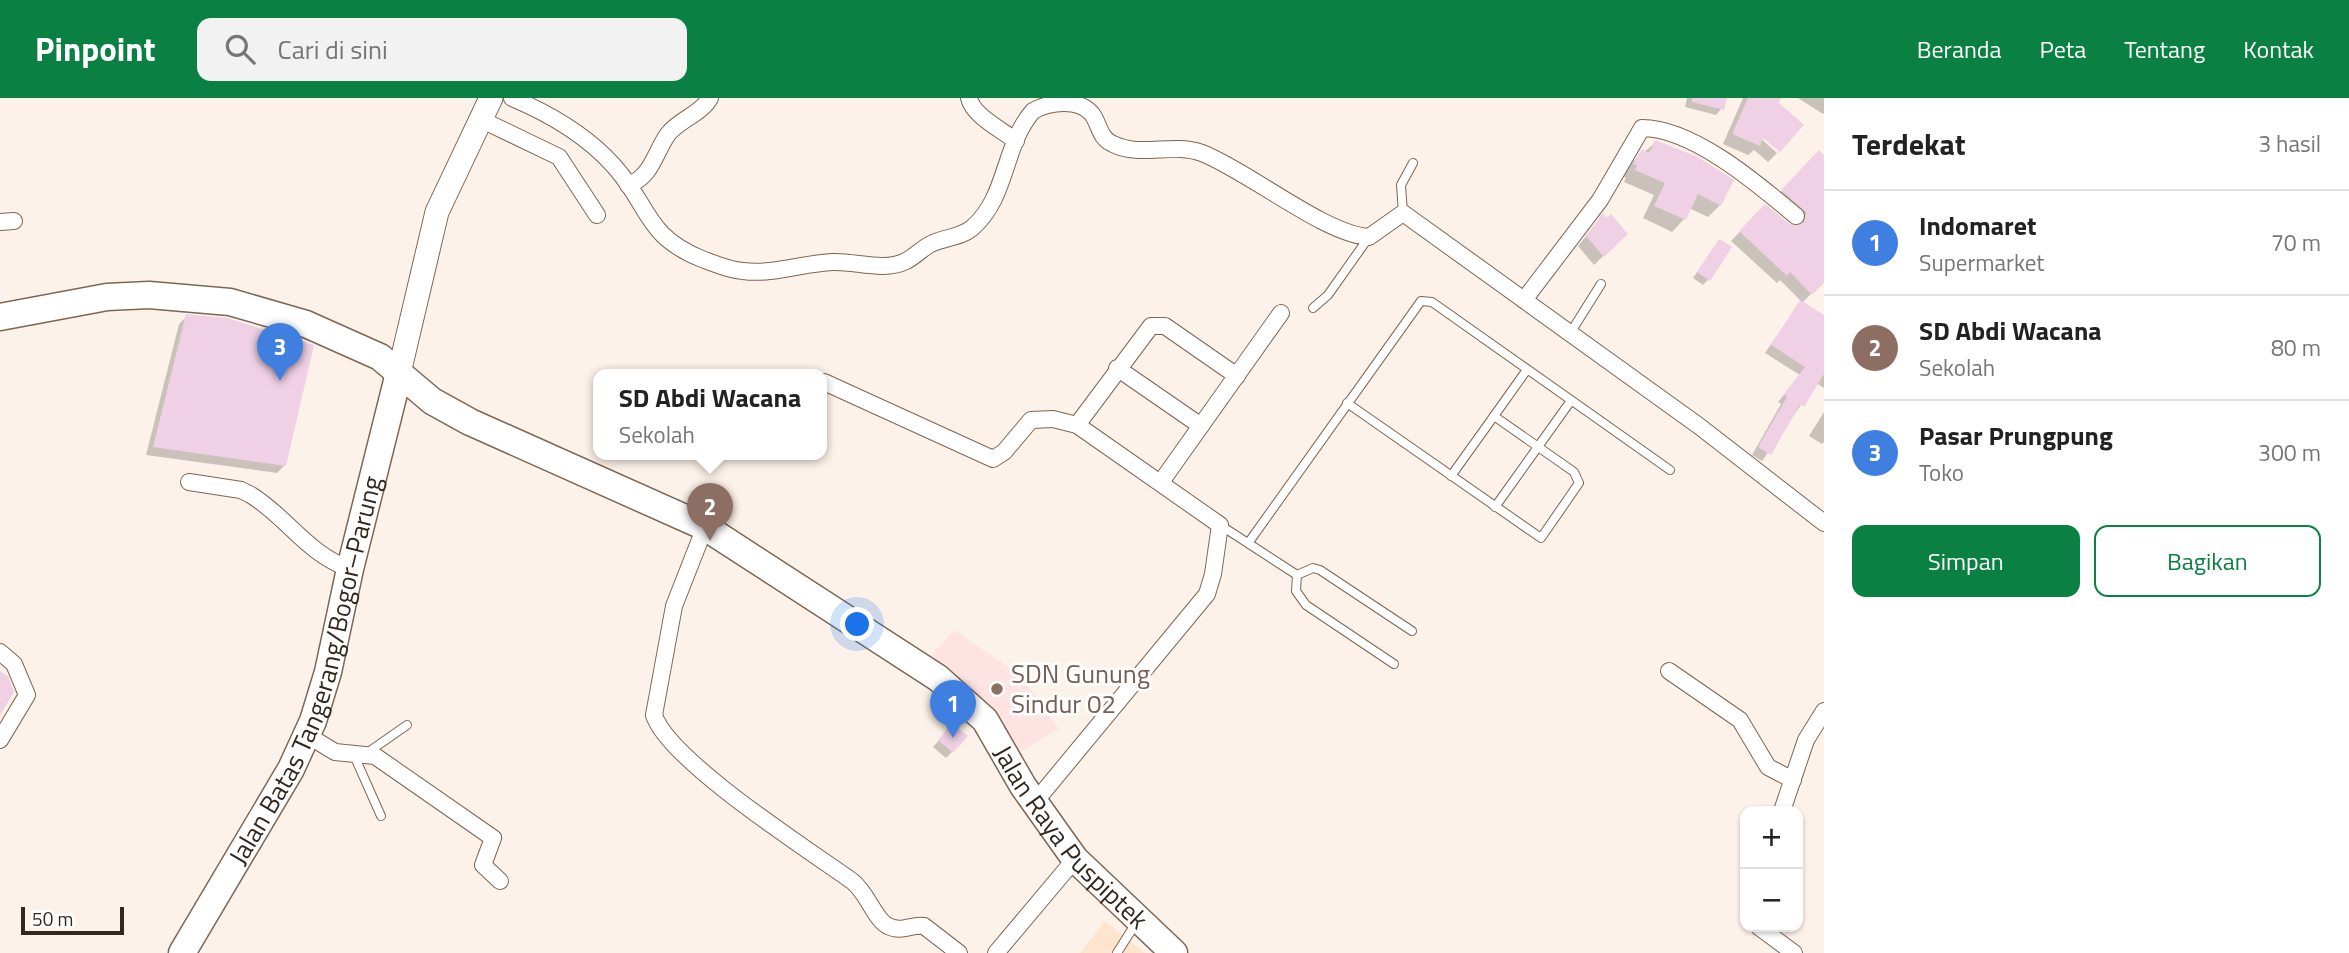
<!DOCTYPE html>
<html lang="id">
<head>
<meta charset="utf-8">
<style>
  :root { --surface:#fff; --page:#f2f2f2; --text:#222; --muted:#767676; --line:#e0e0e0; --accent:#0b8043 }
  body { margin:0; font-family:"Titillium Web",sans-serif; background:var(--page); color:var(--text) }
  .controls { position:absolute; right:21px; bottom:21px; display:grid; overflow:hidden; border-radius:14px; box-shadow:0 2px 5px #0004 }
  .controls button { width:63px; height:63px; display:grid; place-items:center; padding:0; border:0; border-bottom:2px solid var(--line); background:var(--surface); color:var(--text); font:35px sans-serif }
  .scale { position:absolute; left:21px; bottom:18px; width:103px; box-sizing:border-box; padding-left:7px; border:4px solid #32281f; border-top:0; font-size:19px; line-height:24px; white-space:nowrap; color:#32281f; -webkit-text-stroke:5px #fff; paint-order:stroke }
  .you { position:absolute; left:858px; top:527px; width:24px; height:24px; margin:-18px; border:5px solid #fff; border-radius:50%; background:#1a73e8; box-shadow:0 0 0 10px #1a73e833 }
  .badge { display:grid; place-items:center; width:46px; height:46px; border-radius:50%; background:var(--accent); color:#fff; font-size:23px; font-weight:700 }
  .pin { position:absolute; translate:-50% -58px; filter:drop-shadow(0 2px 4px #0008) }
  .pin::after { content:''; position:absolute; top:37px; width:24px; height:21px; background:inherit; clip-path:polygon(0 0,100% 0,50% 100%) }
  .popup { position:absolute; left:593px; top:271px; width:234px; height:91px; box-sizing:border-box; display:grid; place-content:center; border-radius:14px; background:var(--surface); filter:drop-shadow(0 2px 5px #0005); font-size:23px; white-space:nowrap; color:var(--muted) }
  .popup b { font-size:26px; color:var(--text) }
  .popup::after { content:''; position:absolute; left:50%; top:100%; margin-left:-14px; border:14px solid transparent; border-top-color:var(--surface) }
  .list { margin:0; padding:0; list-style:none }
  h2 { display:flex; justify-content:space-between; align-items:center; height:91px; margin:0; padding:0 28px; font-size:30px }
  h2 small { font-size:23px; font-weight:400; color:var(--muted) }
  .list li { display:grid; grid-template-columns:46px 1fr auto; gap:21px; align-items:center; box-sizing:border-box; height:105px; padding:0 28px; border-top:2px solid var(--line) }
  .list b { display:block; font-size:26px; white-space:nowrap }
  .list p { margin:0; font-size:23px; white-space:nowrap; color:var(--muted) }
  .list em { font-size:23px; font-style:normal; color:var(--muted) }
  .actions { display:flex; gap:14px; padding:21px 28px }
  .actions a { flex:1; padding:16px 0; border:2px solid var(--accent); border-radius:14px; text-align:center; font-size:24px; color:var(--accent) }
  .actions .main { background:var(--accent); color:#fff }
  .icon { flex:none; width:38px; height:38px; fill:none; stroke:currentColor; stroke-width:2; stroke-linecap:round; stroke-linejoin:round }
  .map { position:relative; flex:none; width:1824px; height:855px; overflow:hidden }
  header { display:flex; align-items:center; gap:42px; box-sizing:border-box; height:98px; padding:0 35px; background:var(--accent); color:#fff }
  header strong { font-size:33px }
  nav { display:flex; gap:38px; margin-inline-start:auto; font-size:24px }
  .search { width:490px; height:63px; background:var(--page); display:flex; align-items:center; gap:18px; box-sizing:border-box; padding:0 24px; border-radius:14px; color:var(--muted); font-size:26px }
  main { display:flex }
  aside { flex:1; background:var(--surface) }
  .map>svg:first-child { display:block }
  .built { fill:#ffe4ce }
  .education { fill:#fee3e3 }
  .shadow { fill:#0003 }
  .building { fill:#efd0e4 }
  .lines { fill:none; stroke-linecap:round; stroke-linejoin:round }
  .lane-casing { stroke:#7d6652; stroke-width:10 }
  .street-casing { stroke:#7d6652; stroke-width:18 }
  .secondary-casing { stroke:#7d6652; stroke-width:25 }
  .primary-casing { stroke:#7d6652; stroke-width:29 }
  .lane { stroke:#fff; stroke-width:8 }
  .street { stroke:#fff; stroke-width:16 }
  .secondary { stroke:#fff; stroke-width:23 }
  .primary { stroke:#fff; stroke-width:26 }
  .education-dot { fill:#8d6e63; stroke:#fff; stroke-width:2.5 }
  .labels { text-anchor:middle; stroke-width:6; stroke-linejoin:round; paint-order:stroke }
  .street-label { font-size:26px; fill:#32281f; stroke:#fff }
  .education-label { font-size:26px; fill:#785e54; stroke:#fff; text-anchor:start }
</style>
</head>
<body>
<header>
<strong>Pinpoint</strong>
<div class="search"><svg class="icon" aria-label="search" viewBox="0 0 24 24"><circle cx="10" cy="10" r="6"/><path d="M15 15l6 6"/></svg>Cari di sini</div>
<nav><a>Beranda</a><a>Peta</a><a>Tentang</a><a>Kontak</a></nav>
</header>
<main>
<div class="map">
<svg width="1824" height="855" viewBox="0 0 1824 855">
  <rect width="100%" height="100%" fill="#fdf2e9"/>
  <path class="built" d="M1105 823 1145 855H1080Z"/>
  <path class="education" d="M954 532 1020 577 1059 631 1016 656 926 564Z"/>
  <g class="shadow">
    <path d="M1687 0H1724L1721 11 1716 17 1685 9Z"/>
    <path d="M1743 0H1779L1756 36 1777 55 1768 64 1754 52 1748 57 1723 46Z"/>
    <path d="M1798 0H1824V15L1823 16Z"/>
    <path d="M1656 44 1720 107 1708 119 1689 110 1684 121 1672 134 1643 120 1654 97 1624 84 1626 80 1623 78 1630 66Z"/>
    <path d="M1819 54 1824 60V183L1802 205 1824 218V290L1816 285 1762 363 1752 357 1781 306 1778 304 1800 277 1765 255 1801 203 1780 182 1777 185 1731 143 1756 117 1789 128H1797L1773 102Z"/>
    <path d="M1603 118 1626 136 1594 167 1578 148Z"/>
    <path d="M1719 143 1708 182 1703 187 1693 180Z"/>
    <path d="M187 218 285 367 277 375 146 357 179 226Z"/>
    <path d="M1824 314V344L1822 346 1809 338Z"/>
    <path d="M947 633 952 654 946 660 933 649Z"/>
  </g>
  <g class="building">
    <path d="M1692 0H1727L1724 12 1692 4Z"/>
    <path d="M1748 0H1781L1779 5 1804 27 1780 54 1763 40 1760 48 1732 36Z"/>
    <path d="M1655 42 1698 59 1734 82 1721 108 1698 96 1686 122 1654 108 1665 85 1635 72 1637 67 1633 66 1642 51 1649 55Z"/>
    <path d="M1819 52 1824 57V185L1812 197 1790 174 1787 178 1739 133 1765 106 1790 126 1804 125 1806 114 1781 92Z"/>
    <path d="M1603 115 1606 120 1611 116 1628 136 1604 159 1586 138Z"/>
    <path d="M1719 141 1732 149 1710 183 1697 174Z"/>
    <path d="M1800 202 1824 217V276L1804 309 1800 306 1771 357 1758 349 1787 299 1784 296 1805 269 1771 247Z"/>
    <path d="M186 216 227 220 314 247 286 368 153 349Z"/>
    <path d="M0 573 8 578 14 594 0 617Z"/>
    <path d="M952 625 968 638 953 655 938 642Z"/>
  </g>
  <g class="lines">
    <defs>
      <g id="lane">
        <path d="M1403 115 1401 87 1413 65"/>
        <path d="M1313 210 1328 197 1369 139"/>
        <path d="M1569 237 1601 186"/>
        <path d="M1347 305 1541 440 1579 385 1574 374 1494 318 1526 273"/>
        <path d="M1451 378 1494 318"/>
        <path d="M1495 409 1570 304"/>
        <path d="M1220 427 1297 477 1313 470 1320 472 1412 533"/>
        <path d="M1249 444 1421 203 1432 204 1670 372"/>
        <path d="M1297 477 1296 493 1306 507 1394 566"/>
        <path d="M353 655 381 718"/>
        <path d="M367 655 407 627"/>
        <path d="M1117 855 1136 825"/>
      </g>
      <g id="street">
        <path d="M512 0C550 16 585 36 613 67 650 107 644 138 702 161 715 166 729 172 743 173 773 177 803 165 833 164 856 163 884 174 906 163 916 158 923 149 933 145 946 139 960 140 972 130 1008 99 1003 47 1033 13 1049 4 1079 0 1092 16 1100 27 1099 40 1113 46 1141 60 1173 44 1202 55 1250 74 1324 136 1369 139L1403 115 1699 328 1824 425"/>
        <path d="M969 0C973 18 1002 32 1016 43"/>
        <path d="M480 21 559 59 597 117"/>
        <path d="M628 87C652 79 655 54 668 36 680 21 701 16 710 0"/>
        <path d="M0 124 14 123"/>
        <path d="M1524 202 1600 102 1642 30C1693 30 1759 87 1796 118"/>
        <path d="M1117 270 1201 328"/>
        <path d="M824 284 993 361 1004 354 1031 322 1053 321 1077 327 1220 427 1213 476 1207 496 1035 704"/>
        <path d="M1077 327 1151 228H1165L1237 278"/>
        <path d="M189 384 241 392 251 397C288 420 306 455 350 471"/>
        <path d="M1161 384 1281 215"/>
        <path d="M705 429 674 508 654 617C668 662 810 753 852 783 867 794 875 822 888 828 902 835 911 826 924 828L959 855"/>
        <path d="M0 554 14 566 27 597 0 642"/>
        <path d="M1669 573 1740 622 1768 669 1793 682"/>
        <path d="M307 637 335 654 375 658 493 740 483 767 500 783"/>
        <path d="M1782 713 1806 642 1824 613"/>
        <path d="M1759 829 1794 855"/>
        <path d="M996 855 1075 761"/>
      </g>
      <path id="secondary" d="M399 275 437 114 491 0"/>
      <g id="primary">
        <path id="s1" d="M0 219 107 199 149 197 230 204 306 226 380 259 432 303 470 324 705 429 938 580 985 622 1023 688 1075 761 1174 855"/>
        <path id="s2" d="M182 855 291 671 313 623 328 574 350 471 399 275"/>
      </g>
    </defs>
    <use href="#lane" class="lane-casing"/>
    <use href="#street" class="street-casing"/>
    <use href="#secondary" class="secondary-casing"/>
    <use href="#primary" class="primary-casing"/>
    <use href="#lane" class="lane"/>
    <use href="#street" class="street"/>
    <use href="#secondary" class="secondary"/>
    <use href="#primary" class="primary"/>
  </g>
  <circle class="education-dot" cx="997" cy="591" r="7"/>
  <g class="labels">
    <g class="street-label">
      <text dy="9" stroke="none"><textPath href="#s2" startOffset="312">Jalan Batas Tangerang/Bogor–Parung</textPath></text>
      <text dy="9" stroke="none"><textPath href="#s1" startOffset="1248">Jalan Raya Puspiptek</textPath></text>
    </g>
    <g class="education-label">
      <text x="1011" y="585">SDN Gunung<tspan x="1011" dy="30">Sindur 02</tspan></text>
    </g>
  </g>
</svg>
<div class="controls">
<button>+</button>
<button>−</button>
</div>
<div class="scale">50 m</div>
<div class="you"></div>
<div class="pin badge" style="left:953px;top:640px;background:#3f7fe0">1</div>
<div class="pin badge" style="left:710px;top:443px;background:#8d6e63">2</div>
<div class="popup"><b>SD Abdi Wacana</b>Sekolah</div>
<div class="pin badge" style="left:280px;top:283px;background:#3f7fe0">3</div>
</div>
<aside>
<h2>Terdekat<small>3 hasil</small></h2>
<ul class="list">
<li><span class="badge" style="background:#3f7fe0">1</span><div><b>Indomaret</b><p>Supermarket</p></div><em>70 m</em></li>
<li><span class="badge" style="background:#8d6e63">2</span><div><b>SD Abdi Wacana</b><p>Sekolah</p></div><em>80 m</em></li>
<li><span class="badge" style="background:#3f7fe0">3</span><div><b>Pasar Prungpung</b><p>Toko</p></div><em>300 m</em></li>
</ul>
<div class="actions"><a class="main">Simpan</a><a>Bagikan</a></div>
</aside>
</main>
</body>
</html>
